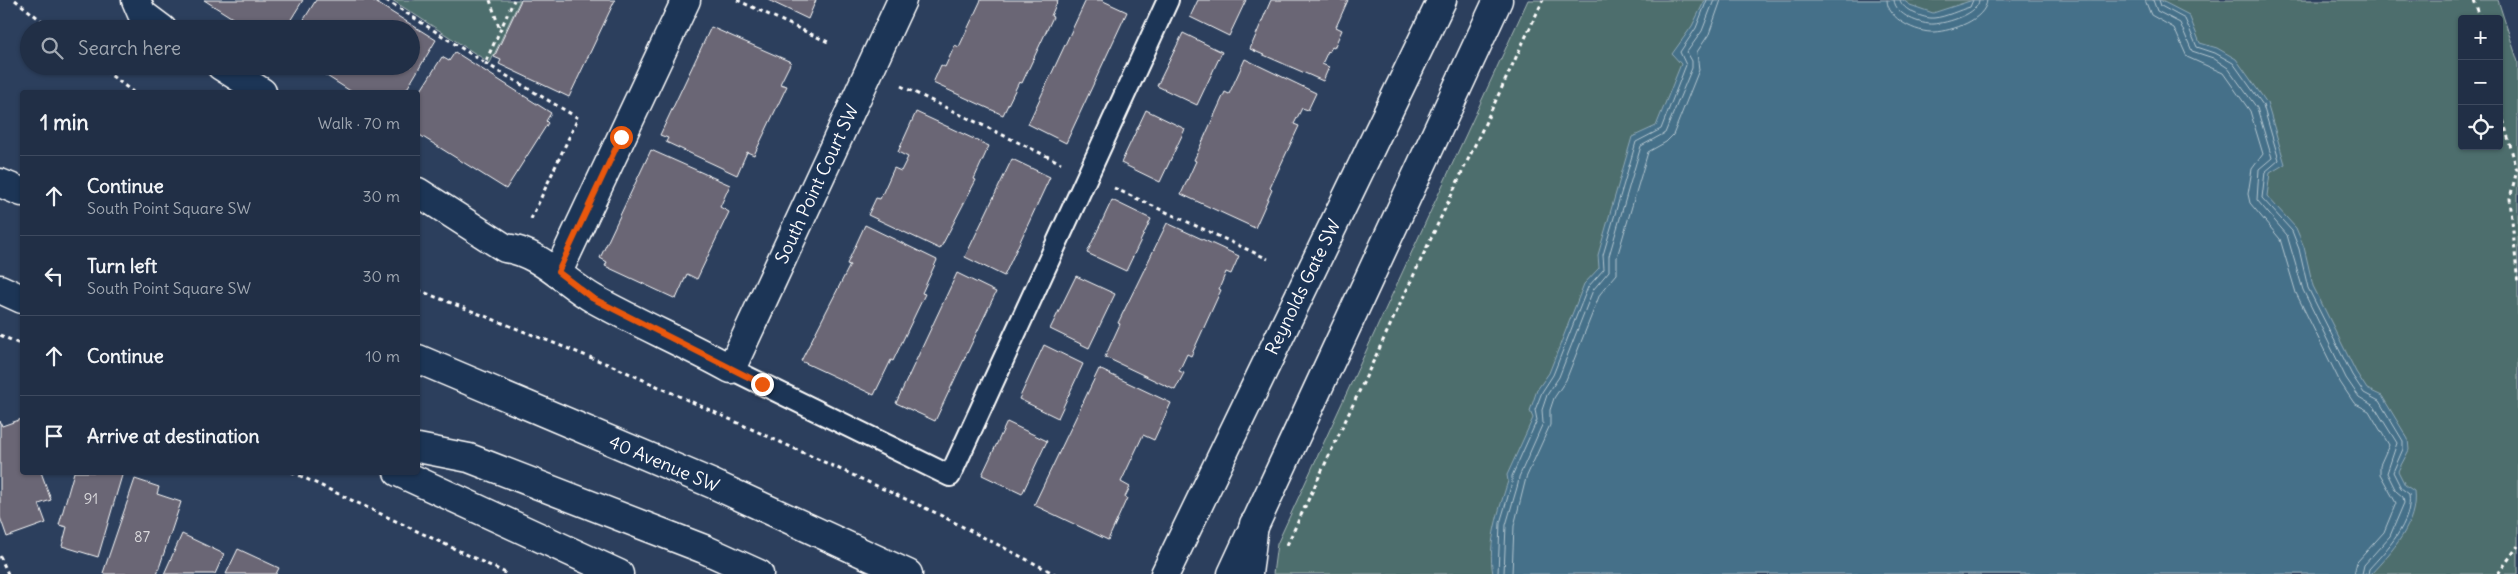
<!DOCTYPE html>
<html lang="en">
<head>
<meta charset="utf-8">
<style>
  :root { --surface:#212f46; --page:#2d3b51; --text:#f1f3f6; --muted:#a2a9b3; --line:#3e4a5f }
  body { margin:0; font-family:Delius,sans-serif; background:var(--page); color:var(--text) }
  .controls { position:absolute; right:15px; top:15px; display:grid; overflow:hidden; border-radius:5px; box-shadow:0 1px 4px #0004 }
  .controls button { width:45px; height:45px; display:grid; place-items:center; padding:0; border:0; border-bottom:1px solid var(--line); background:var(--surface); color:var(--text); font:25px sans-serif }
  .stop { position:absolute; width:15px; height:15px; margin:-11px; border:4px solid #ea580c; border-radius:50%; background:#fff }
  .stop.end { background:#ea580c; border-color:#fff; box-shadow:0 1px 5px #0008 }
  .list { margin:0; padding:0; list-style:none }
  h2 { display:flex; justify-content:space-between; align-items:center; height:65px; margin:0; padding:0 20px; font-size:21px }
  h2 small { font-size:16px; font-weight:400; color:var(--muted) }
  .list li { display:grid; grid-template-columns:32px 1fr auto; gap:15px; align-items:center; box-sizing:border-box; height:80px; padding:0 20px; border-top:1px solid var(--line) }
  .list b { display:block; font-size:19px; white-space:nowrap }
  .list p { margin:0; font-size:16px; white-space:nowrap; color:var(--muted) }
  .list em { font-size:16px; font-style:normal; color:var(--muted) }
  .icon { flex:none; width:28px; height:28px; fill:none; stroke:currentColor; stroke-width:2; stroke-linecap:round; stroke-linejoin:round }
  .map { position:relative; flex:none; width:2518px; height:574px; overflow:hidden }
  .search { position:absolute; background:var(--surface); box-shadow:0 1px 4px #0004; left:20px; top:20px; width:400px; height:55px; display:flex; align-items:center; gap:12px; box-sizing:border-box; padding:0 18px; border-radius:28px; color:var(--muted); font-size:19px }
  .panel { position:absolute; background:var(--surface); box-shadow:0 1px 4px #0004; left:20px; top:90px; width:400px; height:385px; border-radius:5px }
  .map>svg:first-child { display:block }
  .green { fill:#4e6e6d; stroke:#a6b6b6; fill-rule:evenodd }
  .water { fill:#447089; stroke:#8fa9b8 }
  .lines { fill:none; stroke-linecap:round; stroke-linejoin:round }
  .shore { stroke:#b4c6d0; stroke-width:1 }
  .building { fill:#6a6675; stroke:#fff }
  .lane-casing { stroke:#fff; stroke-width:24 }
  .street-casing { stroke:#fff; stroke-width:31 }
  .secondary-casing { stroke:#fff; stroke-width:31 }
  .path { stroke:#fff; stroke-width:3; stroke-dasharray:4 4; stroke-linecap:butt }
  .lane { stroke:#1d3557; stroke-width:20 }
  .street { stroke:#1d3557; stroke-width:28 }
  .secondary { stroke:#1d3557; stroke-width:28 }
  .route { stroke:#ea580c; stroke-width:6 }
  .labels { text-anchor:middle; stroke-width:5; stroke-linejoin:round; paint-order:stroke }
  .number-label { font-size:15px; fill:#dad9dc }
  .street-label { font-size:18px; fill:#fff; stroke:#1d3557 }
</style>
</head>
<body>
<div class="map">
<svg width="2518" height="574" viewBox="0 0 2518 574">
  <rect width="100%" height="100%" fill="#2c3f5d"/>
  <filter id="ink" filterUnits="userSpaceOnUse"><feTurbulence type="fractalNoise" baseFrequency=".02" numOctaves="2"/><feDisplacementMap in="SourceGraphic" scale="10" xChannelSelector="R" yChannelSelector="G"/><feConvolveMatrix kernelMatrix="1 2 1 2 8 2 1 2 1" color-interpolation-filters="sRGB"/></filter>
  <g filter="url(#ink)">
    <g class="green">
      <path d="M392 0H520L490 63Z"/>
      <path d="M1528 0H2498L2518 62V574H1273L1277 544ZM2462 19H2499V146H2462Z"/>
    </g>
    <path class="water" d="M1705 0H1903L1910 5 1933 13 1973 0H2160L2189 15 2200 43 2217 48 2236 59 2267 103 2285 164 2270 173 2267 196 2296 228 2304 247 2313 286 2356 372 2367 389 2382 396 2408 439 2409 450 2398 471 2405 485 2414 491C2418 524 2392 551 2371 574H1493C1487 543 1499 510 1508 481L1507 475 1533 418 1530 411 1537 390 1549 373 1584 284 1599 268 1598 255 1632 137 1656 126 1681 64 1672 54 1692 26Z"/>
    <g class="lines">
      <g class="shore">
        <path d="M1887 0C1887 19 1917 33 1934 32 1952 31 1986 20 1987 0"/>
        <path d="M1894 0C1895 15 1921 25 1934 24 1947 23 1979 14 1979 0"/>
        <path d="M1900 0C1902 10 1924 19 1934 18 1946 17 1959 10 1970 7L1973 0"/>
        <path d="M2145 0 2151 15 2174 28 2187 57 2223 73 2250 111 2263 154 2252 169 2248 194 2250 203 2280 239 2296 293 2340 382 2354 403 2369 411 2389 445 2380 465V474L2396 503 2384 532 2357 562 2354 574"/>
        <path d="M2153 0 2157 11 2180 23 2192 51 2213 58 2228 68 2257 108 2272 158 2259 169 2257 200 2287 235 2303 290 2346 378 2359 397 2374 406 2397 443 2387 473 2396 491 2403 497 2404 503 2390 536 2364 565 2362 574"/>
        <path d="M2159 0 2161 6 2185 19 2197 47 2215 53 2233 63 2263 105 2279 160 2265 172 2262 198 2292 231 2299 249 2308 288 2352 375 2364 393 2379 401 2403 441V449L2393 472 2401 488 2409 494C2413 523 2387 549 2369 569L2368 574"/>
        <path d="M1498 574 1500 523 1512 483V476L1537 420 1535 410 1542 392 1553 375 1588 287 1604 269 1603 255 1636 142 1661 129 1686 65 1680 52 1696 28 1707 0"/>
        <path d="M1504 574 1506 525 1518 484 1519 477 1543 423 1542 410 1547 395 1559 377 1593 290 1609 271V256L1641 146 1665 133 1692 68V61L1687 52 1702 31 1714 0"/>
        <path d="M1512 574 1514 526 1526 478 1550 425V410L1554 398 1566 380 1600 294 1617 274V257L1648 152 1666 142 1673 135 1699 70 1697 52 1709 34 1721 0"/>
      </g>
    </g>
    <g class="building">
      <path d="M204 0H303L285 29H250Z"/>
      <path d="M316 0H372L436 40 405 92H352L311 66H411V29H298Z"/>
      <path d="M521 0H615L569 97 499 64 501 60 494 57Z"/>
      <path d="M768 0H816L808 19Z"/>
      <path d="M981 0H1058L1051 16 1053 17 1022 83 1019 82 1003 115 933 83 941 65 945 67 955 45 959 47Z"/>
      <path d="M1086 0H1101L1127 12 1066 143 1028 124Z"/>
      <path d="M1198 0H1246L1229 36 1190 17Z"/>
      <path d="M1271 0H1348L1336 27 1342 30 1334 48 1332 47 1329 52 1328 51 1322 64 1329 67 1323 81 1250 49Z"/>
      <path d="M711 27 791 62 780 84 787 86 754 155 747 152 737 175 666 142 668 138 660 135Z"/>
      <path d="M1183 33 1222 52 1197 105 1157 86Z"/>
      <path d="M455 52 551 113 546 121 548 123 506 189 418 134V95L442 57 449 61Z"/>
      <path d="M1245 59 1316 93 1308 110 1302 108 1294 124 1299 126 1270 188 1272 190 1255 228 1181 194 1196 161 1194 160 1225 92 1229 94Z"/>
      <path d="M1146 110 1185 129 1160 182 1121 163Z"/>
      <path d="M916 112 989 146 974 179 976 180 940 249 868 215 876 198 880 199 894 168 901 171 908 157 898 152Z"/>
      <path d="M651 150 730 185 720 207 729 212 697 279 687 274 676 299 605 266 607 262 600 258Z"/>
      <path d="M1012 159 1050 177 1004 276 965 257Z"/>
      <path d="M1112 200 1151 219 1126 271 1087 253Z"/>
      <path d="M1167 223 1239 256 1231 274 1226 272 1219 289 1221 290 1191 356 1187 354 1179 371 1184 373 1175 390 1105 357 1120 324 1118 323Z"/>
      <path d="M865 225 937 260 922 293 925 294 893 361 891 360 874 395 801 361 850 265 847 264Z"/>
      <path d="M957 273 996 292 935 421 896 403Z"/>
      <path d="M1076 276 1115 294 1089 348 1050 329Z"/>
      <path d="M1044 345 1083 364 1058 418 1019 399Z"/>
      <path d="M1099 369 1171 403 1154 440 1143 435 1121 482 1130 487 1125 497 1127 498 1108 540 1034 505Z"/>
      <path d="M22 419V472H41L51 500 39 504 46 523 7 537 0 517V421L2 426Z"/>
      <path d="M1007 422 1047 441 1022 494 982 475Z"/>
      <path d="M74 472H123L98 557 62 546 67 527 59 525Z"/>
      <path d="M135 479 159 487 157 494 181 502 157 574H105L103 573Z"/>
      <path d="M182 534 224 554 215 574H164Z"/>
      <path d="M238 549 279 568 276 574H226Z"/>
    </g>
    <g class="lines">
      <defs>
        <path id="lane" d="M731 369 950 476 1168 0"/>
        <g id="street">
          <path d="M136 0 142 14 162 29"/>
          <path d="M221 66 262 92"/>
          <path d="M418 192 505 248C540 252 565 283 594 299 639 324 686 344 731 369L902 0"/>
          <path d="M558 272 686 0"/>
          <path d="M1165 574 1442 0"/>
          <path d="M1232 574 1498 0"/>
        </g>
        <g id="secondary">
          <path d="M0 183 22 192"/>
          <path d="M0 289 22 299"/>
          <path d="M418 359 713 484 908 574"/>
          <path d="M418 448 469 458 704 549 759 574"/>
          <path d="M398 472 619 574"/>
          <path d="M1248 574 1254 524"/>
        </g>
      </defs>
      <use href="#lane" class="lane-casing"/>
      <use href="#street" class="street-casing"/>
      <use href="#secondary" class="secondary-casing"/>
      <g class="path">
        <path d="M15 0 52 29"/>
        <path d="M386 0 485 63 514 0"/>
        <path d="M490 0 500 30"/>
        <path d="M737 0 828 42"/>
        <path d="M2474 0 2481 19"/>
        <path d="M485 63 578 118 531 219"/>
        <path d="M99 66 133 92"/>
        <path d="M901 86 1061 163"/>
        <path d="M2499 105 2517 170 2510 198 2518 285"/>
        <path d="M1114 188 1268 259"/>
        <path d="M418 290 615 367 934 512 1055 574"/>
        <path d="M0 335 22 345"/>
        <path d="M292 472 508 574"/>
        <path d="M1287 545 1543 0"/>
        <path d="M0 556 8 574"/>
        <path d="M2498 574 2518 546"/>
      </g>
      <use href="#lane" class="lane"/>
      <use href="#street" class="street"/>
      <use href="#secondary" class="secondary"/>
    </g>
  </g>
  <g class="lines" filter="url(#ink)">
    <path class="route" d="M621 137 558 272 592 298 762 384"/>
  </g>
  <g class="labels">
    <g class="number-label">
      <text x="91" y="504">91</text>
      <text x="142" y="542">87</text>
    </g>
    <g class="street-label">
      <text transform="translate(817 184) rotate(-65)" y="6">South Point Court SW</text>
      <text transform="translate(1303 287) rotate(-64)" y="6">Reynolds Gate SW</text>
      <text transform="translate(664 464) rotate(23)" y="6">40 Avenue SW</text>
    </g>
  </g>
</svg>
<div class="controls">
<button>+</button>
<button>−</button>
<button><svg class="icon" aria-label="locate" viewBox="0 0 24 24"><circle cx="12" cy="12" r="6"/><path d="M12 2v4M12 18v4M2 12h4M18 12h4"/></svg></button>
</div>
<div class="stop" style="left:621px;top:137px"></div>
<div class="stop end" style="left:762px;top:384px"></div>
<div class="search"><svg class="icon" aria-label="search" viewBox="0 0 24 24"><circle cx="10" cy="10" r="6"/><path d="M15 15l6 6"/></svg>Search here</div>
<section class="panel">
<h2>1 min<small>Walk · 70 m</small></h2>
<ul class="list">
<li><svg class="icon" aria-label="ahead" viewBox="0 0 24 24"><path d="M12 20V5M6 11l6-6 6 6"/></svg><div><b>Continue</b><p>South Point Square SW</p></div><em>30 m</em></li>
<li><svg class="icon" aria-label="left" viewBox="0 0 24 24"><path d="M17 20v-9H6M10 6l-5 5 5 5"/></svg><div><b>Turn left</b><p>South Point Square SW</p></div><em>30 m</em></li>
<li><svg class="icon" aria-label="ahead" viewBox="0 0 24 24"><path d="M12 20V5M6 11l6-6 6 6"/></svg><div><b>Continue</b></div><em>10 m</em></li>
<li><svg class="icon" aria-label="arrive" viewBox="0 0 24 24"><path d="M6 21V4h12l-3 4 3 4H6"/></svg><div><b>Arrive at destination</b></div></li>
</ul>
</section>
</div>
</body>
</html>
